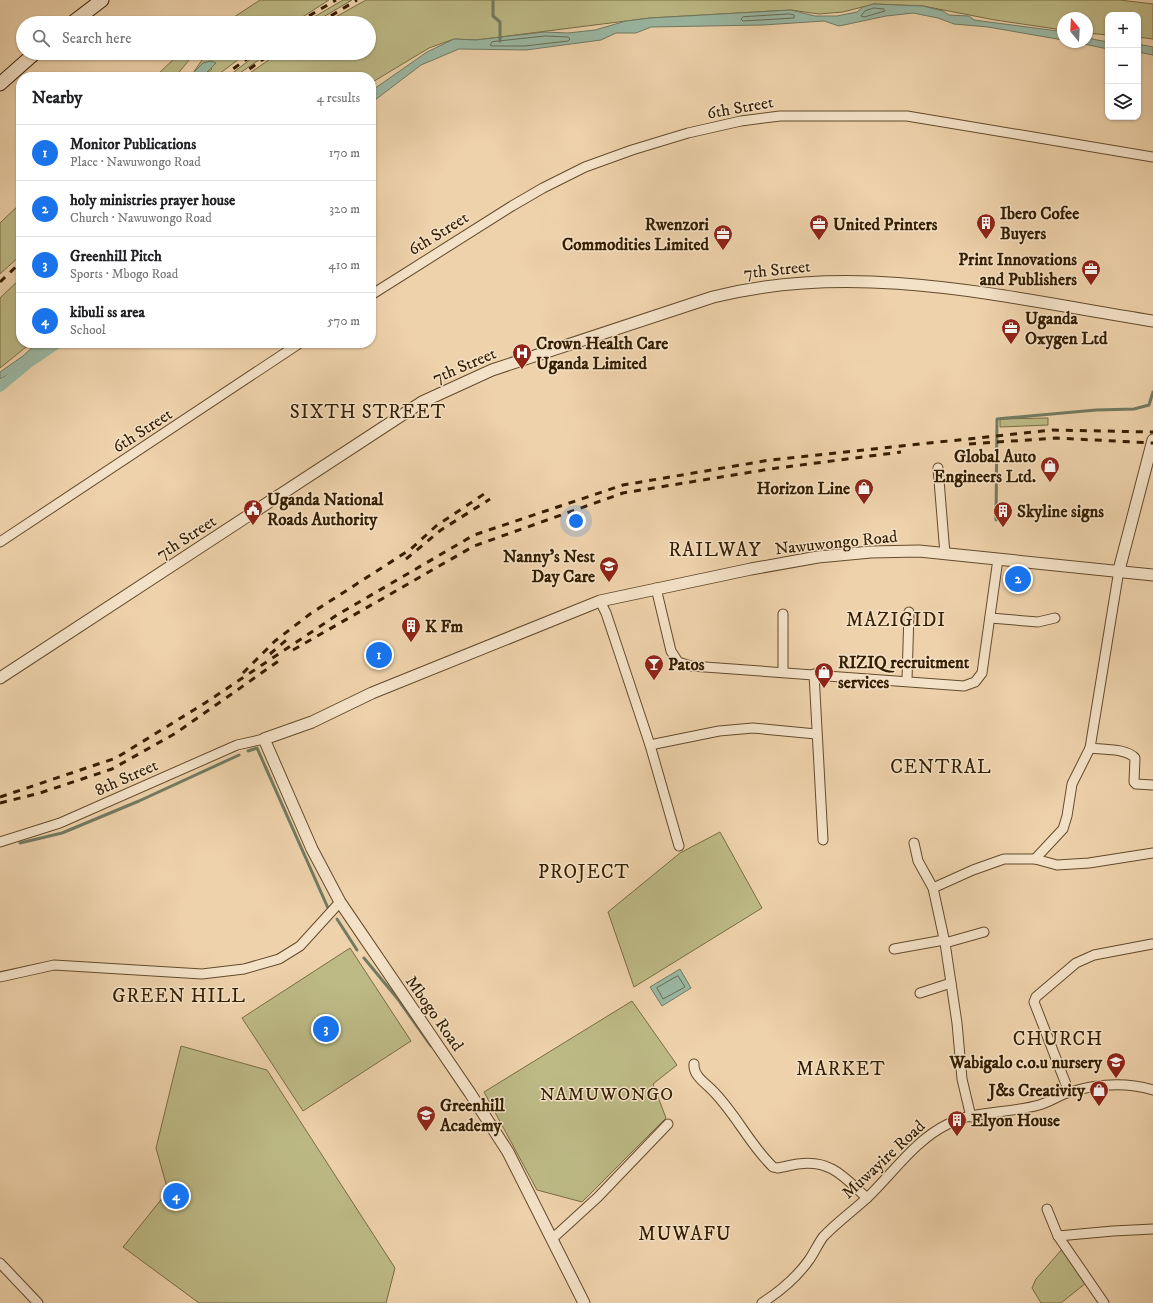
<!DOCTYPE html>
<html lang="en">
<head>
<meta charset="utf-8">
<style>
  :root { --surface:#fff; --page:#f2f2f2; --text:#202124; --muted:#757577; --line:#e0e0e0; --accent:#1a73e8 }
  body { margin:0; font-family:"IM FELL DW Pica",serif; background:var(--page); color:var(--text) }
  .controls { position:absolute; right:12px; top:12px; display:grid; overflow:hidden; border-radius:8px; box-shadow:0 1px 3px #0004 }
  .controls button { width:36px; height:36px; display:grid; place-items:center; padding:0; border:0; border-bottom:1px solid var(--line); background:var(--surface); color:var(--text); font:20px sans-serif }
  .compass { position:absolute; left:1057px; top:12px; width:36px; height:36px; border-radius:50%; background:var(--surface); box-shadow:0 1px 3px #0004; rotate:342deg }
  .you { position:absolute; left:576px; top:521px; width:14px; height:14px; margin:-10px; border:3px solid #fff; border-radius:50%; background:#1a73e8; box-shadow:0 0 0 6px #1a73e833 }
  .badge { display:grid; place-items:center; width:26px; height:26px; border-radius:50%; background:var(--accent); color:#fff; font-size:13px; font-weight:700 }
  .pin { position:absolute; translate:-50% -50%; border:2px solid #fff; box-shadow:0 1px 4px #0006 }
  .list { margin:0; padding:0; list-style:none }
  h2 { display:flex; justify-content:space-between; align-items:center; height:52px; margin:0; padding:0 16px; font-size:17px }
  h2 small { font-size:13px; font-weight:400; color:var(--muted) }
  .list li { display:grid; grid-template-columns:26px 1fr auto; gap:12px; align-items:center; box-sizing:border-box; height:56px; padding:0 16px; border-top:1px solid var(--line) }
  .list b { display:block; font-size:15px; white-space:nowrap }
  .list p { margin:0; font-size:13px; white-space:nowrap; color:var(--muted) }
  .list em { font-size:13px; font-style:normal; color:var(--muted) }
  .icon { flex:none; width:22px; height:22px; fill:none; stroke:currentColor; stroke-width:2; stroke-linecap:round; stroke-linejoin:round }
  .map { position:relative; flex:none; width:1153px; height:1303px; overflow:hidden }
  .search { position:absolute; background:var(--surface); box-shadow:0 1px 3px #0004; left:16px; top:16px; width:360px; height:44px; display:flex; align-items:center; gap:10px; box-sizing:border-box; padding:0 14px; border-radius:22px; color:var(--muted); font-size:15px }
  .panel { position:absolute; background:var(--surface); box-shadow:0 1px 3px #0004; left:16px; top:72px; width:360px; height:276px; border-radius:16px }
  .map>svg:first-child { display:block }
  .green { fill:#bdba86; stroke:#796c43 }
  .water { fill:#9bb8a4; stroke:#727a62 }
  .lines { fill:none; stroke-linecap:round; stroke-linejoin:round }
  .shore { stroke:#686b52; stroke-width:1 }
  .stream { stroke:#727a62; stroke-width:3 }
  .canal { stroke:#9bb8a4; stroke-width:10 }
  .minor-casing { stroke:#634b2b; stroke-width:11 }
  .tertiary-casing { stroke:#634b2b; stroke-width:13 }
  .secondary-casing { stroke:#351e00; stroke-width:15 }
  .minor { stroke:#f4e2c8; stroke-width:9 }
  .tertiary { stroke:#f4e2c8; stroke-width:11 }
  .secondary { stroke:#f4e2c8; stroke-width:13 }
  .rail { stroke:#351e00; stroke-width:3; stroke-dasharray:7 7; stroke-linecap:butt }
  .labels { text-anchor:middle; stroke-width:3; stroke-linejoin:round; paint-order:stroke }
  .street-label { font-size:17px; fill:#351e00; stroke:#f4e2c8 }
  .poi-label { font-size:17px; font-weight:bold; fill:#351e00; stroke:#f4e2c8; text-anchor:start }
  .neighbourhood-label { font-size:18px; letter-spacing:1px; fill:#351e00; stroke:#f4e2c8 }
  .quarter-label { font-size:19px; letter-spacing:1px; fill:#351e00; stroke:#f4e2c8 }
</style>
</head>
<body>
<div class="map">
<svg width="1153" height="1303" viewBox="0 0 1153 1303">
  <rect width="100%" height="100%" fill="#eed2ab"/>
  <filter id="stains"><feTurbulence type="fractalNoise" baseFrequency=".005" numOctaves="4"/><feColorMatrix values="0 0 0 0 .2 0 0 0 0 .09 0 0 0 0 .02 0 0 0 .5 -.17"/></filter>
  <radialGradient id="worn" r=".72"><stop offset=".6" stop-color="#630" stop-opacity="0"/><stop offset="1" stop-color="#630" stop-opacity=".3"/></radialGradient>
  <g class="green">
    <path d="M260 0H329L293 23H225Z"/>
    <path d="M343 0H352L313 23H304Z"/>
    <path d="M366 0H1120L1153 4V39L1138 37V15H1108V35L1087 33V18H1063V30L995 20 923 6 874 4 843 12 819 14 791 10 650 18 476 40 454 39 429 48 371 83V77H244L279 53H369V23H325Z"/>
    <path d="M180 53H195L175 77H155Z"/>
    <path d="M207 53H247L215 77H202L212 69 203 64 193 73Z"/>
    <path d="M259 53H269L234 77H227Z"/>
    <path d="M21 203V255L0 274V223Z"/>
    <path d="M21 278V343H31L0 368V298Z"/>
    <path d="M1048 418V425L1000 427V419Z"/>
    <path d="M720 832 762 908 634 987 608 912 680 853Z"/>
    <path d="M350 948 411 1041 303 1111 242 1018Z"/>
    <path d="M632 1001 677 1065 653 1084 666 1118 582 1202 537 1190 484 1092Z"/>
    <path d="M181 1046 267 1070 395 1268 386 1303H199L123 1247 168 1191 156 1148Z"/>
    <path d="M1063 1248 1086 1283 1061 1303H1041L1032 1288 1036 1279Z"/>
  </g>
  <g class="water">
    <path d="M874 4 923 6 943 11 949 15 969 16 974 20 989 22 1058 31 1063 32V40L988 27 954 24 938 18 913 13 886 16 839 26 824 21 763 25 651 27 636 33H616L601 40 526 50 459 49 421 65 371 103V91L427 52 454 39 476 40 545 32 568 33 595 30 626 21 650 18 791 10 815 16H837L857 12 863 7Z"/>
    <path d="M1087 38 1108 42V49L1074 42H1087Z"/>
    <path d="M1138 44 1153 47V55L1138 52Z"/>
    <path d="M211 61 216 63 202 77H189L203 63Z"/>
    <path d="M37 343H49L32 356 30 362 0 388V384L26 364 0 379V372L23 356Z"/>
    <path d="M680 969 691 988 662 1006 650 987Z"/>
  </g>
  <g class="lines">
    <g class="shore">
      <path d="M874 8 884 9 885 11 864 17 861 16 865 11Z"/>
      <path d="M790 14 794 15V18L743 21 741 19 743 17Z"/>
      <path d="M545 36 568 37 570 39 568 41 525 46H492L490 45 492 42Z"/>
      <path d="M678 976 685 987 663 999 657 988Z"/>
    </g>
    <g class="stream">
      <path d="M493 0V16L500 22V41"/>
      <path d="M996 520 997 419 1096 410 1134 409 1149 405 1153 392"/>
      <path d="M248 751 257 748 328 908"/>
      <path d="M20 843 62 833 139 801 239 755"/>
      <path d="M337 919 357 950"/>
      <path d="M364 958 397 998 431 1046"/>
    </g>
    <path class="canal" d="M0 387 30 362 58 343"/>
    <defs>
      <g id="minor">
        <path d="M371 295 512 206 543 188 585 167 632 150 688 133 741 121 780 116H907L1153 157"/>
        <path d="M938 468 945 554"/>
        <path d="M0 542 300 343"/>
        <path d="M1119 570 1090 748C1104 750 1126 748 1135 758L1134 782 1136 784 1153 785"/>
        <path d="M656 588 671 651 678 662 691 666 964 686 975 682 982 673 998 559"/>
        <path d="M600 601 606 613 650 745 679 846"/>
        <path d="M990 618 1038 622 1055 618"/>
        <path d="M783 671V614"/>
        <path d="M814 674 823 840"/>
        <path d="M907 680 909 612"/>
        <path d="M650 745 719 731 753 728 816 734"/>
        <path d="M0 842 60 823 237 745 264 739"/>
        <path d="M914 843 918 861 933 888 945 943 957 1023 962 1079 971 1117"/>
        <path d="M1035 859 1063 829 1067 816 1072 784 1090 748"/>
        <path d="M933 888 973 870 1004 859H1035L1057 865 1089 863 1153 853"/>
        <path d="M945 943 984 932"/>
        <path d="M894 949 944 940"/>
        <path d="M0 977 54 965 202 974 244 969 279 959 300 946 340 902"/>
        <path d="M920 993 951 983"/>
        <path d="M694 1064C693 1075 704 1082 711 1089 735 1112 749 1144 773 1167L777 1168C784 1167 791 1165 798 1164 831 1159 845 1178 867 1198"/>
        <path d="M1069 1092 1034 1002 1036 997 1076 963 1094 955 1152 944"/>
        <path d="M1047 1209 1058 1236 1104 1303"/>
        <path d="M1058 1236 1113 1231 1153 1229"/>
        <path d="M552 1239 598 1197 668 1124"/>
        <path d="M0 1263 38 1303"/>
        <path d="M762 1303C779 1292 797 1277 809 1260 814 1253 818 1244 823 1237 837 1222 853 1211 868 1197 894 1172 915 1140 948 1124 972 1111 1011 1113 1039 1105 1050 1102 1059 1095 1070 1092 1097 1084 1126 1082 1153 1090"/>
      </g>
      <g id="tertiary">
        <path d="M1119 570 1153 440"/>
        <path d="M0 678 422 402 492 370 713 297C859 260 1008 298 1153 321"/>
        <path d="M584 1303 508 1152 470 1093 340 902 312 849 264 739 312 722 372 693 600 601 751 569 818 557 871 552 919 551 1153 575"/>
      </g>
      <g id="secondary">
        <path d="M72 23 102 0"/>
        <path d="M0 84 35 53"/>
      </g>
    </defs>
    <use href="#minor" class="minor-casing"/>
    <use href="#tertiary" class="tertiary-casing"/>
    <use href="#secondary" class="secondary-casing"/>
    <use href="#minor" class="minor"/>
    <use href="#tertiary" class="tertiary"/>
    <use href="#secondary" class="secondary"/>
    <g class="rail">
      <path d="M297 23 336 0"/>
      <path d="M319 23 357 0"/>
      <path d="M222 77 255 53"/>
      <path d="M238 77 272 53"/>
      <path d="M0 282 21 262"/>
      <path d="M969 444 1056 438 1153 443"/>
      <path d="M406 559 441 530 490 499"/>
      <path d="M293 650 474 546 623 493 770 469 901 452"/>
      <path d="M270 654 291 636"/>
      <path d="M243 673 275 641 310 614 411 549 436 526 487 492"/>
      <path d="M0 797 116 758 205 703 337 615 474 535 623 485 770 460 1052 430 1153 432"/>
      <path d="M0 803 40 793 112 769 176 733 280 660"/>
    </g>
  </g>
  <defs>
    <symbol id="building-pin" viewBox="-11 -11 22 30"><path d="M0 17L-7.5 6A9.5 9.5 0 1 1 7.5 6Z" fill="#8f2418" stroke="#f4e2c8"/><path d="M-4-6H4V6H1V3H-1V6H-4ZM-2.5-4.3h1.7v1.8h-1.7ZM.8-4.3h1.7v1.8H.8ZM-2.5-1h1.7V.8h-1.7ZM.8-1h1.7V.8H.8Z" fill="#fff"/></symbol>
    <symbol id="office-pin" viewBox="-11 -11 22 30"><path d="M0 17L-7.5 6A9.5 9.5 0 1 1 7.5 6Z" fill="#8f2418" stroke="#f4e2c8"/><path d="M-6-3h4V-5.5h4V-3h4V5H-6ZM-1-4.5V-3h2v-1.5ZM-6 0V1H6V0Z" fill="#fff"/></symbol>
    <symbol id="hospital-pin" viewBox="-11 -11 22 30"><path d="M0 17L-7.5 6A9.5 9.5 0 1 1 7.5 6Z" fill="#8f2418" stroke="#f4e2c8"/><path d="M-5-5h3v3.5h4V-5h3V5h-3V1.5h-4V5h-3Z" fill="#fff"/></symbol>
    <symbol id="shop-pin" viewBox="-11 -11 22 30"><path d="M0 17L-7.5 6A9.5 9.5 0 1 1 7.5 6Z" fill="#8f2418" stroke="#f4e2c8"/><path d="M-5-2.5h2.3a2.7 3.5 0 0 1 5.4 0H5L5.5 6h-11ZM-1.5-2.5h3a1.5 2.3 0 0 0-3 0Z" fill="#fff"/></symbol>
    <symbol id="civic-pin" viewBox="-11 -11 22 30"><path d="M0 17L-7.5 6A9.5 9.5 0 1 1 7.5 6Z" fill="#8f2418" stroke="#f4e2c8"/><path d="M-.6-6.5H3V-4.5H.6V-3L4-1V1h2V6H-6V1h2V-1L-.6-3ZM-1.2 2.5V6h2.4V2.5Z" fill="#fff"/></symbol>
    <symbol id="school-pin" viewBox="-11 -11 22 30"><path d="M0 17L-7.5 6A9.5 9.5 0 1 1 7.5 6Z" fill="#8f2418" stroke="#f4e2c8"/><path d="M0-5L7-2L0 1L-7-2ZM-4 1L0 2.5L4 1V4Q0 6-4 4Z" fill="#fff"/></symbol>
    <symbol id="bar-pin" viewBox="-11 -11 22 30"><path d="M0 17L-7.5 6A9.5 9.5 0 1 1 7.5 6Z" fill="#8f2418" stroke="#f4e2c8"/><path d="M-6-5H6L.8 .8V4.5H3.5V6h-7V4.5H-.8V.8Z" fill="#fff"/></symbol>
  </defs>
  <g fill-rule="evenodd">
    <use href="#building-pin" x="975" y="212" width="22" height="30"/>
    <use href="#office-pin" x="808" y="213" width="22" height="30"/>
    <use href="#office-pin" x="712" y="223" width="22" height="30"/>
    <use href="#office-pin" x="1080" y="258" width="22" height="30"/>
    <use href="#office-pin" x="1000" y="317" width="22" height="30"/>
    <use href="#hospital-pin" x="511" y="342" width="22" height="30"/>
    <use href="#shop-pin" x="1039" y="455" width="22" height="30"/>
    <use href="#shop-pin" x="853" y="477" width="22" height="30"/>
    <use href="#civic-pin" x="242" y="498" width="22" height="30"/>
    <use href="#building-pin" x="992" y="500" width="22" height="30"/>
    <use href="#school-pin" x="598" y="555" width="22" height="30"/>
    <use href="#building-pin" x="400" y="615" width="22" height="30"/>
    <use href="#bar-pin" x="643" y="653" width="22" height="30"/>
    <use href="#shop-pin" x="813" y="661" width="22" height="30"/>
    <use href="#school-pin" x="1105" y="1051" width="22" height="30"/>
    <use href="#shop-pin" x="1088" y="1079" width="22" height="30"/>
    <use href="#school-pin" x="415" y="1104" width="22" height="30"/>
    <use href="#building-pin" x="946" y="1109" width="22" height="30"/>
  </g>
  <g class="labels">
    <g class="street-label">
      <text transform="translate(740 107) rotate(-10)" y="6">6th Street</text>
      <text transform="translate(438 233) rotate(-32)" y="6">6th Street</text>
      <text transform="translate(777 269) rotate(-6)" y="6">7th Street</text>
      <text transform="translate(464 365) rotate(-23)" y="6">7th Street</text>
      <text transform="translate(142 430) rotate(-33)" y="6">6th Street</text>
      <text transform="translate(186 537) rotate(-33)" y="6">7th Street</text>
      <text transform="translate(836 542) rotate(-6)" y="6">Nawuwongo Road</text>
      <text transform="translate(126 777) rotate(-24)" y="6">8th Street</text>
      <text transform="translate(435 1013) rotate(55)" y="6">Mbogo Road</text>
      <text transform="translate(883 1159) rotate(-43)" y="6">Muwayire Road</text>
    </g>
    <g class="poi-label">
      <text x="1000" y="219">Ibero Cofee<tspan x="1000" dy="20">Buyers</tspan></text>
      <text x="709" y="230" text-anchor="end">Rwenzori<tspan x="709" dy="20">Commodities Limited</tspan></text>
      <text x="833" y="230">United Printers</text>
      <text x="1077" y="265" text-anchor="end">Print Innovations<tspan x="1077" dy="20">and Publishers</tspan></text>
      <text x="1025" y="324">Uganda<tspan x="1025" dy="20">Oxygen Ltd</tspan></text>
      <text x="536" y="349">Crown Health Care<tspan x="536" dy="20">Uganda Limited</tspan></text>
      <text x="1036" y="462" text-anchor="end">Global Auto<tspan x="1036" dy="20">Engineers Ltd.</tspan></text>
      <text x="850" y="494" text-anchor="end">Horizon Line</text>
      <text x="267" y="505">Uganda National<tspan x="267" dy="20">Roads Authority</tspan></text>
      <text x="1017" y="517">Skyline signs</text>
      <text x="595" y="562" text-anchor="end">Nanny's Nest<tspan x="595" dy="20">Day Care</tspan></text>
      <text x="425" y="632">K Fm</text>
      <text x="838" y="668">RIZIQ recruitment<tspan x="838" dy="20">services</tspan></text>
      <text x="668" y="670">Patos</text>
      <text x="1102" y="1068" text-anchor="end">Wabigalo c.o.u nursery</text>
      <text x="1085" y="1096" text-anchor="end">J&amp;s Creativity</text>
      <text x="440" y="1111">Greenhill<tspan x="440" dy="20">Academy</tspan></text>
      <text x="971" y="1126">Elyon House</text>
    </g>
    <g class="neighbourhood-label">
      <text x="607" y="1100">NAMUWONGO</text>
    </g>
    <g class="quarter-label">
      <text x="368" y="418">SIXTH STREET</text>
      <text x="715" y="556">RAILWAY</text>
      <text x="896" y="626">MAZIGIDI</text>
      <text x="941" y="773">CENTRAL</text>
      <text x="584" y="878">PROJECT</text>
      <text x="179" y="1002">GREEN HILL</text>
      <text x="1058" y="1045">CHURCH</text>
      <text x="841" y="1075">MARKET</text>
      <text x="685" y="1240">MUWAFU</text>
    </g>
  </g>
  <rect width="100%" height="100%" filter="url(#stains)"/>
  <rect width="100%" height="100%" fill="url(#worn)"/>
</svg>
<div class="controls">
<button>+</button>
<button>−</button>
<button><svg class="icon" aria-label="layers" viewBox="0 0 24 24"><path d="M12 4l9 5-9 5-9-5zM3 14l9 5 9-5"/></svg></button>
</div>
<svg class="compass" viewBox="-18 -18 36 36"><path d="M0-13l5 13h-10z" fill="#e53935"/><path d="M0 13l5-13h-10z" fill="#757577"/></svg>
<div class="you"></div>
<div class="pin badge" style="left:379px;top:655px">1</div>
<div class="pin badge" style="left:1018px;top:579px">2</div>
<div class="pin badge" style="left:326px;top:1029px">3</div>
<div class="pin badge" style="left:176px;top:1196px">4</div>
<div class="search"><svg class="icon" aria-label="search" viewBox="0 0 24 24"><circle cx="10" cy="10" r="6"/><path d="M15 15l6 6"/></svg>Search here</div>
<section class="panel">
<h2>Nearby<small>4 results</small></h2>
<ul class="list">
<li><span class="badge">1</span><div><b>Monitor Publications</b><p>Place · Nawuwongo Road</p></div><em>170 m</em></li>
<li><span class="badge">2</span><div><b>holy ministries prayer house</b><p>Church · Nawuwongo Road</p></div><em>320 m</em></li>
<li><span class="badge">3</span><div><b>Greenhill Pitch</b><p>Sports · Mbogo Road</p></div><em>410 m</em></li>
<li><span class="badge">4</span><div><b>kibuli ss area</b><p>School</p></div><em>570 m</em></li>
</ul>
</section>
</div>
</body>
</html>
